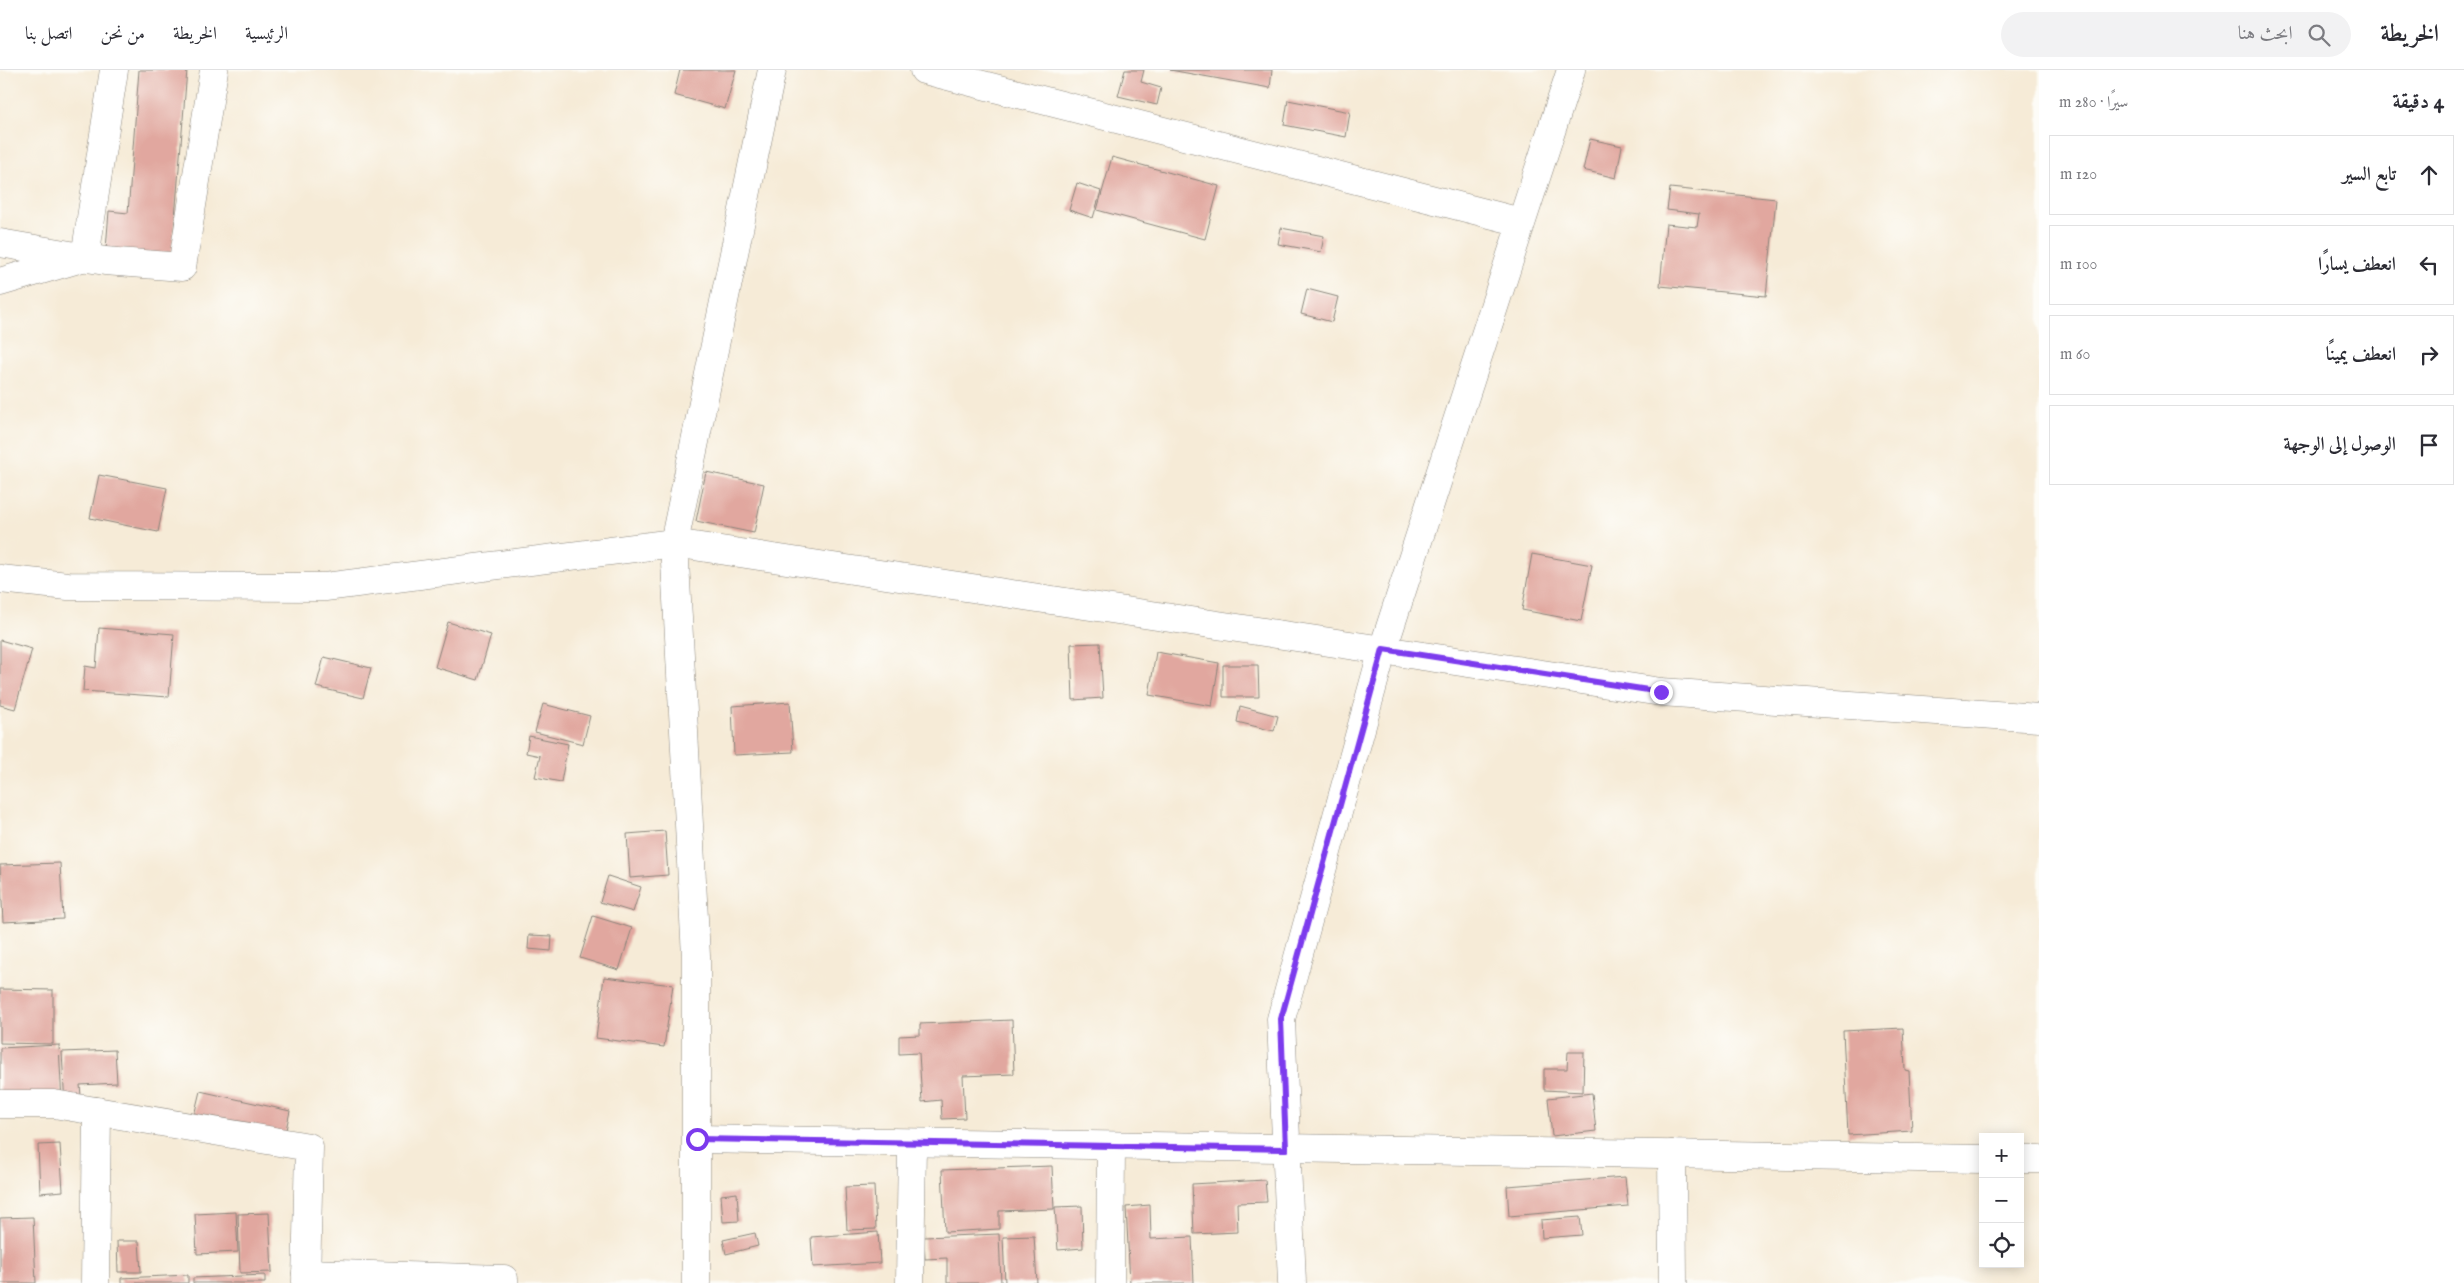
<!DOCTYPE html>
<html lang="ar">
<head>
<meta charset="utf-8">
<style>
  :root { --surface:#fff; --page:#f2f2f3; --text:#2b2b33; --muted:#7c7c81; --line:#e1e1e2 }
  body { margin:0; font-family:"IM FELL English",Amiri,serif; background:var(--page); color:var(--text); direction:rtl }
  .controls { position:absolute; right:15px; bottom:15px; display:grid; overflow:hidden; border-radius:0px; box-shadow:0 2px 12px #0003 }
  .controls button { width:45px; height:45px; display:grid; place-items:center; padding:0; border:0; border-bottom:1px solid var(--line); background:var(--surface); color:var(--text); font:25px sans-serif }
  .stop { position:absolute; width:15px; height:15px; margin:-11px; border:4px solid #7c3aed; border-radius:50%; background:#fff }
  .stop.end { background:#7c3aed; border-color:#fff; box-shadow:0 1px 5px #0008 }
  .list { margin:0; padding:0; list-style:none }
  h2 { display:flex; justify-content:space-between; align-items:center; height:65px; margin:0; padding:0 20px; font-size:21px }
  h2 small { font-size:16px; font-weight:400; color:var(--muted) }
  .list li { display:grid; grid-template-columns:32px 1fr auto; gap:15px; align-items:center; box-sizing:border-box; height:80px; margin:0 10px 10px; padding:0 10px; border:1px solid var(--line); border-radius:0px }
  .list b { display:block; font-size:19px; white-space:nowrap }
  .list em { font-size:16px; font-style:normal; color:var(--muted) }
  .icon { flex:none; width:28px; height:28px; fill:none; stroke:currentColor; stroke-width:2; stroke-linecap:round; stroke-linejoin:round }
  .map { position:relative; flex:none; width:2039px; height:1213px; overflow:hidden; direction:ltr }
  header { display:flex; align-items:center; gap:30px; box-sizing:border-box; height:70px; padding:0 25px; background:var(--surface); border-bottom:1px solid var(--line) }
  header strong { font-size:24px }
  nav { display:flex; gap:28px; margin-inline-start:auto; font-size:18px }
  .search { width:350px; height:45px; background:var(--page); display:flex; align-items:center; gap:12px; box-sizing:border-box; padding:0 18px; border-radius:28px; color:var(--muted); font-size:19px }
  main { display:flex }
  aside { flex:1; background:var(--surface) }
  .map>svg:first-child { display:block }
  .building { fill:#e1a79f }
  .lines { fill:none; stroke-linecap:round; stroke-linejoin:round }
  .minor-casing { stroke:#89847a; stroke-width:29 }
  .minor { stroke:#fff; stroke-width:28 }
  .route { stroke:#7c3aed; stroke-width:6 }
</style>
</head>
<body>
<header>
<strong>الخريطة</strong>
<div class="search"><svg class="icon" aria-label="search" viewBox="0 0 24 24"><circle cx="10" cy="10" r="6"/><path d="M15 15l6 6"/></svg>ابحث هنا</div>
<nav><a>الرئيسية</a><a>الخريطة</a><a>من نحن</a><a>اتصل بنا</a></nav>
</header>
<main>
<aside>
<h2>4 دقيقة<small>سيرًا · 280 m</small></h2>
<ul class="list">
<li><svg class="icon" aria-label="ahead" viewBox="0 0 24 24"><path d="M12 20V5M6 11l6-6 6 6"/></svg><div><b>تابع السير</b></div><em>120 m</em></li>
<li><svg class="icon" aria-label="left" viewBox="0 0 24 24"><path d="M17 20v-9H6M10 6l-5 5 5 5"/></svg><div><b>انعطف يسارًا</b></div><em>100 m</em></li>
<li><svg class="icon" aria-label="right" viewBox="0 0 24 24"><path d="M7 20v-9h11M14 6l5 5-5 5"/></svg><div><b>انعطف يمينًا</b></div><em>60 m</em></li>
<li><svg class="icon" aria-label="arrive" viewBox="0 0 24 24"><path d="M6 21V4h12l-3 4 3 4H6"/></svg><div><b>الوصول إلى الوجهة</b></div></li>
</ul>
</aside>
<div class="map">
<svg width="2039" height="1213" viewBox="0 0 2039 1213">
  <rect width="100%" height="100%" fill="#fdfcf7"/>
  <filter id="ink" filterUnits="userSpaceOnUse"><feTurbulence type="fractalNoise" baseFrequency=".02" numOctaves="2"/><feDisplacementMap in="SourceGraphic" scale="10" xChannelSelector="R" yChannelSelector="G"/><feConvolveMatrix kernelMatrix="1 2 1 2 8 2 1 2 1" color-interpolation-filters="sRGB"/></filter>
  <filter id="wash" filterUnits="userSpaceOnUse"><feTurbulence type="fractalNoise" baseFrequency=".0096" numOctaves="4" result="noise"/><feDisplacementMap in="SourceGraphic" scale="20" xChannelSelector="R" yChannelSelector="G"/><feGaussianBlur stdDeviation="1.12" result="paint"/><feColorMatrix in="noise" values="0 0 0 0 0 0 0 0 0 0 0 0 0 0 0 0 0 1.4 0 .05"/><feComposite in="paint" operator="in"/></filter>
  <g filter="url(#wash)">
    <rect width="100%" height="100%" fill="#f6ebd7"/>
    <g id="blocks">
      <g class="building">
        <path d="M139 0H187L171 197 105 192 109 141 128 143Z"/>
        <path d="M680 0H736L725 39 674 25Z"/>
        <path d="M1125 0H1144L1141 12 1161 18 1157 35 1118 26Z"/>
        <path d="M1170 0H1272L1270 18Z"/>
        <path d="M1288 30 1350 42 1346 67 1284 55Z"/>
        <path d="M1590 69 1622 76 1616 108 1583 100Z"/>
        <path d="M1112 87 1219 116 1205 169 1097 140Z"/>
        <path d="M1077 113 1101 121 1093 148 1069 140Z"/>
        <path d="M1670 118 1776 129 1766 226 1660 216 1666 154 1697 157 1699 144 1667 140Z"/>
        <path d="M1281 158 1324 166 1321 182 1278 174Z"/>
        <path d="M1307 219 1338 227 1332 252 1301 244Z"/>
        <path d="M706 402 764 414 754 463 696 451Z"/>
        <path d="M99 405 167 418 158 462 90 448Z"/>
        <path d="M1532 484 1592 495 1581 551 1522 540Z"/>
        <path d="M448 552 491 565 478 610 435 597Z"/>
        <path d="M99 558 174 564 169 627 83 621 85 596 96 598Z"/>
        <path d="M0 570 32 579 15 639 0 635Z"/>
        <path d="M1100 573 1103 628 1073 630 1071 574Z"/>
        <path d="M1156 582 1219 593 1212 636 1149 625Z"/>
        <path d="M324 587 371 598 363 628 316 617Z"/>
        <path d="M1223 595H1258L1259 627H1223Z"/>
        <path d="M790 632 793 682 734 685 732 636Z"/>
        <path d="M543 634 590 646 583 674 535 662Z"/>
        <path d="M1240 636 1278 646 1274 661 1237 652Z"/>
        <path d="M529 666 568 674 561 712 535 707 540 686 526 683Z"/>
        <path d="M665 761 668 805 630 808 627 764Z"/>
        <path d="M60 793 63 849 3 852 0 795Z"/>
        <path d="M608 806 641 817 633 842 600 832Z"/>
        <path d="M593 846 632 858 619 900 580 888Z"/>
        <path d="M529 865 552 866 551 881 528 879Z"/>
        <path d="M604 907 673 915 664 977 596 968Z"/>
        <path d="M0 919 53 920V974L0 973Z"/>
        <path d="M1012 950 1014 1004 963 1006 965 1048 942 1049 941 1030 922 1032 919 983 899 984V966L920 965V954Z"/>
        <path d="M1903 958 1905 1000 1909 1001 1912 1061 1848 1065 1843 961Z"/>
        <path d="M59 975 62 1033 0 1037V978Z"/>
        <path d="M115 980 117 1013 80 1015 82 1036 65 1037 62 982Z"/>
        <path d="M1568 982H1584L1583 1022 1544 1020V999H1567Z"/>
        <path d="M200 1021 290 1041 283 1074 192 1054Z"/>
        <path d="M1592 1023 1596 1061 1552 1066 1548 1028Z"/>
        <path d="M60 1074 63 1121 40 1123 38 1075Z"/>
        <path d="M1052 1096 1054 1139 999 1141V1159L945 1162 942 1100Z"/>
        <path d="M1625 1107 1628 1136 1509 1146 1507 1116Z"/>
        <path d="M1265 1110 1267 1132 1237 1133 1238 1162 1194 1164 1192 1114Z"/>
        <path d="M874 1116 876 1159 847 1160 845 1117Z"/>
        <path d="M737 1123 739 1151 723 1152 721 1125Z"/>
        <path d="M1150 1135 1151 1169 1192 1167 1194 1213H1130L1126 1137Z"/>
        <path d="M1082 1136 1083 1178 1058 1180 1055 1137Z"/>
        <path d="M236 1142 238 1182 197 1184 195 1144Z"/>
        <path d="M269 1143 272 1202 240 1203 238 1144Z"/>
        <path d="M33 1147 36 1213H0V1148Z"/>
        <path d="M1580 1147 1582 1165 1542 1168 1541 1150Z"/>
        <path d="M878 1162 880 1193 813 1197 811 1167Z"/>
        <path d="M755 1163 758 1176 726 1184 723 1170Z"/>
        <path d="M999 1164 1001 1213H947V1188L925 1189 924 1167Z"/>
        <path d="M1034 1166 1037 1213H1005L1003 1167Z"/>
        <path d="M117 1171H139L141 1202H118Z"/>
        <path d="M188 1205V1213H121V1208Z"/>
        <path d="M265 1205V1213H193V1208Z"/>
      </g>
    </g>
  </g>
  <g filter="url(#ink)">
    <use href="#blocks" fill-opacity="0" stroke="#89847a" stroke-width="1"/>
    <g class="lines">
      <defs>
        <g id="minor">
          <path d="M924 0 1521 152"/>
          <path d="M0 173 105 191 182 197 214 0"/>
          <path d="M0 212 85 187 114 0"/>
          <path d="M0 509 68 516 325 517 674 473 1661 622 2039 648"/>
          <path d="M0 1034H54L309 1077 306 1213"/>
          <path d="M697 1069 1983 1089"/>
          <path d="M1672 1084 1673 1213"/>
          <path d="M2020 1089H2039"/>
          <path d="M306 1203 504 1209V1213"/>
          <path d="M95 1213 97 1041"/>
          <path d="M696 1213V886L674 473 772 0"/>
          <path d="M910 1213 912 1073"/>
          <path d="M1110 1213 1111 1076"/>
          <path d="M1292 1213 1281 949 1383 579 1571 0"/>
        </g>
      </defs>
      <use href="#minor" class="minor-casing"/>
      <use href="#minor" class="minor"/>
    </g>
  </g>
  <g class="lines" filter="url(#ink)">
    <path class="route" d="M697 1069 1286 1079 1281 949 1383 579 1661 622"/>
  </g>
</svg>
<div class="controls">
<button>+</button>
<button>−</button>
<button><svg class="icon" aria-label="locate" viewBox="0 0 24 24"><circle cx="12" cy="12" r="6"/><path d="M12 2v4M12 18v4M2 12h4M18 12h4"/></svg></button>
</div>
<div class="stop" style="left:697px;top:1069px"></div>
<div class="stop end" style="left:1661px;top:622px"></div>
</div>
</main>
</body>
</html>
